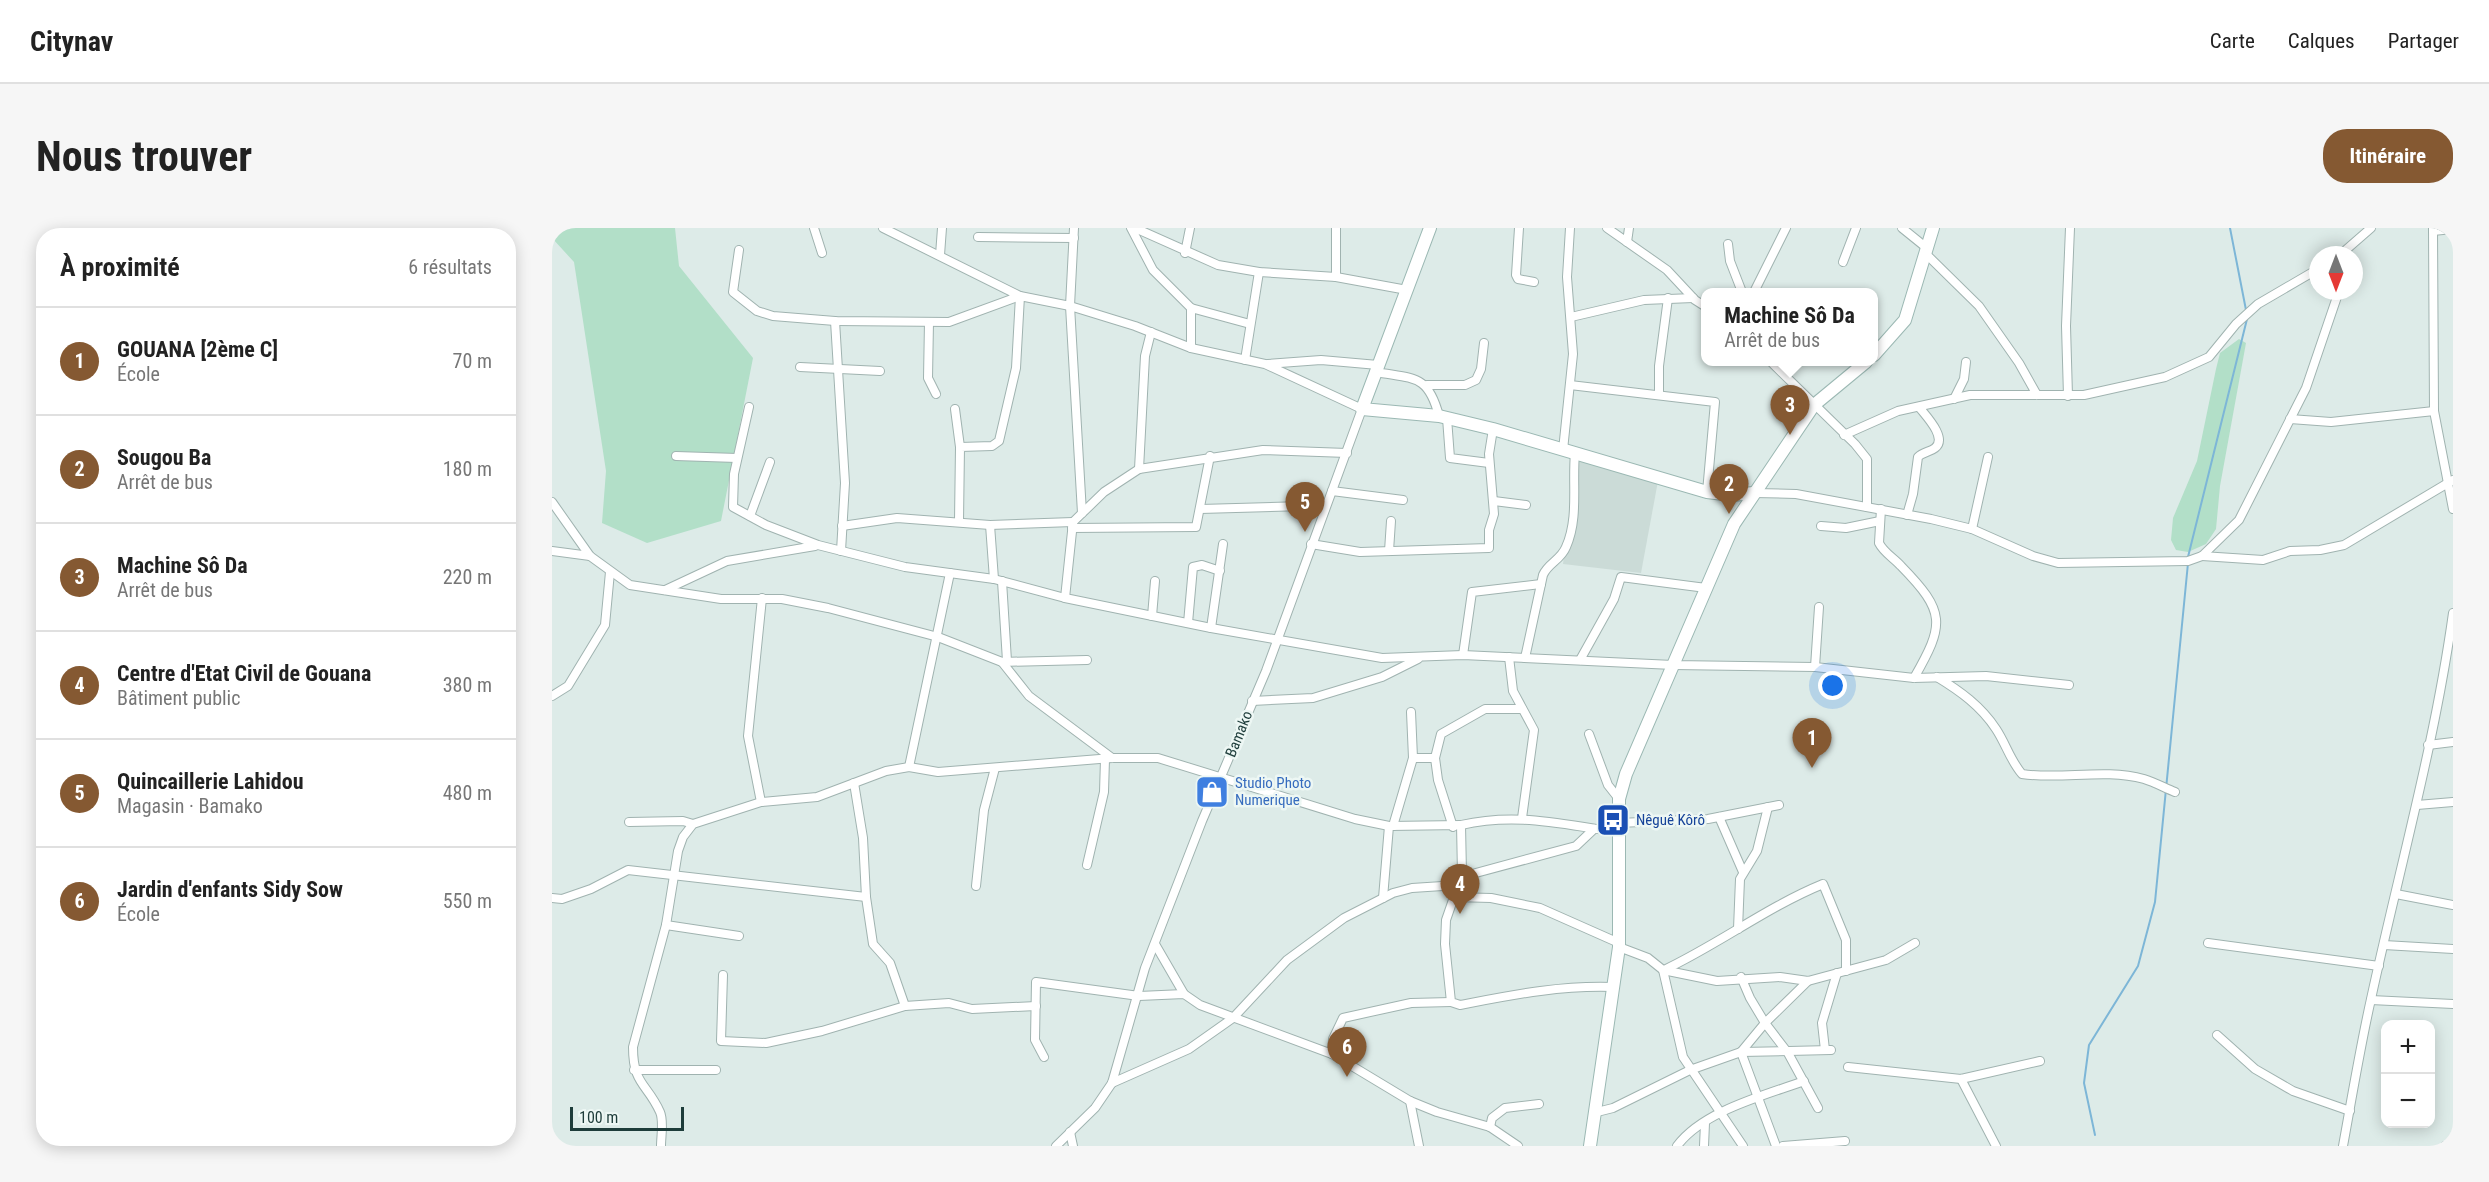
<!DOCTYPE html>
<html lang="fr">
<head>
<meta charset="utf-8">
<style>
  :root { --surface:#fff; --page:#f6f6f6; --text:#222; --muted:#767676; --line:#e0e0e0; --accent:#855932 }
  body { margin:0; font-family:"Roboto Condensed",sans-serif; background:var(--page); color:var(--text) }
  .controls { position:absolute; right:18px; bottom:18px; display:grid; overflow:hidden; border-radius:12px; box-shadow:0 3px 15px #0003 }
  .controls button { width:54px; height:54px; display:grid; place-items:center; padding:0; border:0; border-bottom:2px solid var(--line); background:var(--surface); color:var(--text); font:30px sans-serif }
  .compass { position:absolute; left:1757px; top:18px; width:54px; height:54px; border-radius:50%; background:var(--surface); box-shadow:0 3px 15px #0003; rotate:180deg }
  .scale { position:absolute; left:18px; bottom:15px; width:114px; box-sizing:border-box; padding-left:6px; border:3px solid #1d3c3a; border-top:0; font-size:16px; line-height:21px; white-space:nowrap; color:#1d3c3a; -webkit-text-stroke:4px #edf7f4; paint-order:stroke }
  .you { position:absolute; left:1281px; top:458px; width:21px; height:21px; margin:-15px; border:4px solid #fff; border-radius:50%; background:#1a73e8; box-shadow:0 0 0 9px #1a73e833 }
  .badge { display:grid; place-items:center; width:39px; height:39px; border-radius:50%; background:var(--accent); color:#fff; font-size:20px; font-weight:700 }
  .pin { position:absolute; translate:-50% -50px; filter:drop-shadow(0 2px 3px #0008) }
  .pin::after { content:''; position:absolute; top:32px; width:21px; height:18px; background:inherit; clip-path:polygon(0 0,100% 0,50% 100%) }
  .popup { position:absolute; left:1149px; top:60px; width:177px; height:78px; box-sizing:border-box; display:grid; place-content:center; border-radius:12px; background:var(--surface); filter:drop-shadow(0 2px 4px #0005); font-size:20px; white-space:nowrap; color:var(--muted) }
  .popup b { font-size:22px; color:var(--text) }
  .popup::after { content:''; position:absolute; left:50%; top:100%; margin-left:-12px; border:12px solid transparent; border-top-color:var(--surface) }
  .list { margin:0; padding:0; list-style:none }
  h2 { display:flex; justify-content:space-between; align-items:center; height:78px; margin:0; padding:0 24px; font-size:26px }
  h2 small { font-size:20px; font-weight:400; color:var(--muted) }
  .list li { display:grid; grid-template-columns:39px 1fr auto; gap:18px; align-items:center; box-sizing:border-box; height:108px; padding:0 24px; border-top:2px solid var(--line) }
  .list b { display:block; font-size:22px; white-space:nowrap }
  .list p { margin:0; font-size:20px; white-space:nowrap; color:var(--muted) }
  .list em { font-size:20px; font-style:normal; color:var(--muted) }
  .map { position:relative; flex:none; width:1901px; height:918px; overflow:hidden; border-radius:24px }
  header { display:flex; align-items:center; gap:36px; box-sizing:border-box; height:84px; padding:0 30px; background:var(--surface); border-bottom:2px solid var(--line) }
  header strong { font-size:28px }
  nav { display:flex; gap:33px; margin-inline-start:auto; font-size:21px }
  .intro { display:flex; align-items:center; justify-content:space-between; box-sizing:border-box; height:144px; padding:0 36px }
  h1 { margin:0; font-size:42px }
  .button { padding:15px 27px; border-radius:24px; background:var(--accent); color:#fff; font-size:21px; font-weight:700 }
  main { display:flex; gap:36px; padding:0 36px }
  aside { flex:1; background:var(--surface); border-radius:24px; box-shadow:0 3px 15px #0003 }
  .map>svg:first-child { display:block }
  .built { fill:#cbdbd7 }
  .green { fill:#b2dfc8 }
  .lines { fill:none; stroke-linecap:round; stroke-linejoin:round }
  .stream { stroke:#7db6d7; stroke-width:2 }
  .street-casing { stroke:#a0b3b0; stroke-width:10 }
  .secondary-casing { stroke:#9bb8b3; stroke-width:14 }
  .street { stroke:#fff; stroke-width:8 }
  .secondary { stroke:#fff; stroke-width:12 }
  .labels { text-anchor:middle; stroke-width:5; stroke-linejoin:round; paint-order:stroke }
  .street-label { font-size:15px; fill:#1d3c3a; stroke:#edf7f4 }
  .shop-label { font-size:15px; fill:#366cbe; stroke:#edf7f4; text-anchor:start }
  .transit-label { font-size:15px; fill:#164399; stroke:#edf7f4; text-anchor:start }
</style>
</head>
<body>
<header>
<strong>Citynav</strong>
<nav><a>Carte</a><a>Calques</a><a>Partager</a></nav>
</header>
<div class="intro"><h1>Nous trouver</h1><a class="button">Itinéraire</a></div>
<main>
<aside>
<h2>À proximité<small>6 résultats</small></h2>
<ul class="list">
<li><span class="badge">1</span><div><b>GOUANA [2ème C]</b><p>École</p></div><em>70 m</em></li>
<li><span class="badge">2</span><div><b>Sougou Ba</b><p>Arrêt de bus</p></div><em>180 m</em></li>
<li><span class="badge">3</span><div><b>Machine Sô Da</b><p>Arrêt de bus</p></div><em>220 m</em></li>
<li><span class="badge">4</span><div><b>Centre d'Etat Civil de Gouana</b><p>Bâtiment public</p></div><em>380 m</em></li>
<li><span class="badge">5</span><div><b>Quincaillerie Lahidou</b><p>Magasin · Bamako</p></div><em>480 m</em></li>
<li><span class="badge">6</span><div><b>Jardin d'enfants Sidy Sow</b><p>École</p></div><em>550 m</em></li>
</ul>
</aside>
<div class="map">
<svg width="1901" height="918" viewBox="0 0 1901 918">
  <rect width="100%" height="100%" fill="#ddebe8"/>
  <path class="built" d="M1024 232 1106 253 1089 345 1011 336Z"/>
  <g class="green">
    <path d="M0 0H123L127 38 201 130 169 293 95 315 50 295 54 243 22 34 0 10Z"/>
    <path d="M1687 111 1694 115 1668 258 1664 301 1654 316 1636 324 1624 322 1619 312 1621 290 1645 233 1664 141 1668 125Z"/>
  </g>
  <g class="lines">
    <g class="stream">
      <path d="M1678 0 1694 82"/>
      <path d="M1636 329 1695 91"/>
      <path d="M1543 907 1532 855 1537 817 1586 738 1603 674 1636 335"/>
    </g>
    <defs>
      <g id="street">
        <path d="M262 0 270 25"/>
        <path d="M579 0 601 42 639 80 698 96"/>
        <path d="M583 0 666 37 707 44 784 49 855 62"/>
        <path d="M967 0 964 47 966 51 982 54"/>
        <path d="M1055 0 1115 42 1143 72 1154 79"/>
        <path d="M1350 0 1376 21"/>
        <path d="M1881 0 1882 183 1901 281"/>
        <path d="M1881 3 1901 1"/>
        <path d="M426 9 522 10"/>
        <path d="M1075 14 1077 0"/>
        <path d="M1176 16 1178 33 1190 64"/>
        <path d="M187 22 181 64 205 83 221 88 283 93 397 94 468 68 331 0"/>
        <path d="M633 25 638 0"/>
        <path d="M1374 26 1427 78 1467 135 1485 167"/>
        <path d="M388 27 390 0"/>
        <path d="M1788 27 1819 0"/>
        <path d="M1291 34 1304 0"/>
        <path d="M784 49V0"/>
        <path d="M1202 64 1234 0"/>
        <path d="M1019 89 1092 72 1141 70"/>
        <path d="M283 93 293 255 289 323"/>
        <path d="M377 94 376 150 384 166"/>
        <path d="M639 120V80"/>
        <path d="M693 132 707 44"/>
        <path d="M1219 134 1303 216 1315 231V279"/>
        <path d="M716 136 769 132 826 137"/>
        <path d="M248 139 328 143"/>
        <path d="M824 144C862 151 876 146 887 188"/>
        <path d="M875 157H913L924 152 929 141 932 115"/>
        <path d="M1018 157 1163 174 1155 264"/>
        <path d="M1107 167V138L1116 70"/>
        <path d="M1516 168 1514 98 1518 0"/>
        <path d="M1402 171 1412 151 1414 134"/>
        <path d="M197 179 182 246 181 279 214 297 266 317 353 339 442 351 513 370"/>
        <path d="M403 181 408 219"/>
        <path d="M895 190 898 230 937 235"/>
        <path d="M1738 191 1779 194 1882 183"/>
        <path d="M1292 207 1346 183 1418 167H1532L1613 149 1657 129 1684 96 1706 76 1766 41"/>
        <path d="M1011 222 1021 126 1015 49 1018 0"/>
        <path d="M795 225 711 222 587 241 552 264 521 294 513 370 659 400 830 430 911 427 1121 437 1263 439 1362 450 1434 448 1517 457"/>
        <path d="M124 228 185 230"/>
        <path d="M587 241 593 128 599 104"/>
        <path d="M780 263 851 272"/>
        <path d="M1202 265 1244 266 1379 291 1420 301 1481 328 1506 335 1636 333 1650 328 1687 292 1754 160 1787 63"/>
        <path d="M942 273 974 277"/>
        <path d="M0 274 38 328 78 357 169 371H230L276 380 386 409 450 434 535 432"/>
        <path d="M648 281 751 278 773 281"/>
        <path d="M1329 281 1327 315C1332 325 1342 330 1349 338 1394 384 1393 396 1362 450"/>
        <path d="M1355 287 1361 266 1366 229C1371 224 1378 224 1383 220 1396 210 1373 187 1367 179"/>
        <path d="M198 288 218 234"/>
        <path d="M407 293 408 219 440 218 447 213 464 140 468 68 518 78 522 0"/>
        <path d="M438 297 442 351"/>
        <path d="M290 298 345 290 438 297 521 294"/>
        <path d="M1269 298 1294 300 1328 293"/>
        <path d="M520 300 644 299 658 228"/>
        <path d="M1420 301 1436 229"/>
        <path d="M759 316 808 324 937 320V302L942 286 937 226 941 201"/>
        <path d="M0 323 38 328"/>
        <path d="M837 323 839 293"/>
        <path d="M1650 328 1711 332 1738 323 1768 322 1792 317 1901 252"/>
        <path d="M450 353 455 433"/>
        <path d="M113 362 175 333 263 318"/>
        <path d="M600 388 603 353"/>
        <path d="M636 395 641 339 650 337 668 343"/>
        <path d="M659 400 671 316"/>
        <path d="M911 427 920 364 989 356"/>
        <path d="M957 429 961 463 982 502 970 590"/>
        <path d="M973 430 991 347C996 335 1009 332 1014 319 1027 290 1020 256 1023 225"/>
        <path d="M1028 432 1062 371 1069 349 1154 360"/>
        <path d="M450 434 477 468 560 530"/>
        <path d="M1263 439 1267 379"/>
        <path d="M1385 449C1408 463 1429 478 1444 501 1454 516 1458 532 1470 546 1510 552 1552 540 1592 551 1602 554 1613 560 1623 564"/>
        <path d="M0 468 16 458 53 397 58 344"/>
        <path d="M700 473 761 470 830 449 866 431"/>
        <path d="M1037 506 1056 557 1067 571"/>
        <path d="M1876 517 1901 514"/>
        <path d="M861 530H883"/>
        <path d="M357 539 398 345"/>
        <path d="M302 555 311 610 314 669 321 716 338 735 353 778"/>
        <path d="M209 574 196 508 210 370"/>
        <path d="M1865 577 1901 574"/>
        <path d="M1167 589 1191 644"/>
        <path d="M77 594 131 593 141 596"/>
        <path d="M1067 595 1156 591 1227 577"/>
        <path d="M909 597C966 584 1011 597 1067 604"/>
        <path d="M841 598 861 530 859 484"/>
        <path d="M901 599 886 552 883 530 889 506 933 481H970"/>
        <path d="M535 637 552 564 553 531"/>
        <path d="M909 649 1024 618 1042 601"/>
        <path d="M424 658 432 582 443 540"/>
        <path d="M1844 666 1901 677"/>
        <path d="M902 669 939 670 988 680 1067 715"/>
        <path d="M0 670 10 671 39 661 76 642 314 669"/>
        <path d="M831 670 837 598"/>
        <path d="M114 697 187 708"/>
        <path d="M1186 701 1188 651 1205 623 1216 579"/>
        <path d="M1656 715 1827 738"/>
        <path d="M603 716 632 766"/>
        <path d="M1832 717 1901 721"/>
        <path d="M1067 719 1096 730 1111 742 1165 753 1228 749 1256 753 1334 732 1363 715"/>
        <path d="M1111 742 1131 829 1191 918"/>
        <path d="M1112 742C1167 716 1215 679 1271 656L1294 712V743"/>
        <path d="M171 747 169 813 214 815 270 803 353 778 397 775 420 781 484 778"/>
        <path d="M1189 749 1198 770 1213 795 1236 825 1266 880"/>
        <path d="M1819 772 1901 776"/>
        <path d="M1665 807 1703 841 1741 863 1798 883"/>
        <path d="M1273 822 1270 795 1285 745"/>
        <path d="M1189 824 1224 918"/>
        <path d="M1189 824 1213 795 1256 753"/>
        <path d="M780 826 781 811 791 790 859 775 899 774"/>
        <path d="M492 829 483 812 484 754 587 768 632 766 648 777 780 826 858 873 885 884 938 899 966 918"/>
        <path d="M1296 839 1409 851 1488 833"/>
        <path d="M82 842H164"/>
        <path d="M1409 851 1444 918"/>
        <path d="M560 855 637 821 681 790 735 732 792 690 841 665 860 660 906 657"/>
        <path d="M858 873 867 918"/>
        <path d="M1045 884 1061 880 1138 842 1189 824 1279 822"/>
        <path d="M938 899 940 890 953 880 987 876"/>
        <path d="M518 904 521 918"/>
        <path d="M109 918C109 908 112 893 108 884 95 855 81 857 81 819L114 697 126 623 131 609 141 596 209 574 265 569 334 543 357 539 386 544 560 530H606L803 591 837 598 909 597 910 646 894 692 893 716 899 774 908 777C960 767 1008 757 1062 759"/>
        <path d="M504 918 543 880 560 855 593 740 650 593 714 443 810 181 713 136 639 120 583 98 518 78 530 285"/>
        <path d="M1125 918C1151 883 1211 868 1252 853"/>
        <path d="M1152 918 1153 895"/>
        <path d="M1231 918 1293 913"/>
        <path d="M1791 918C1800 869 1808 820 1819 771 1847 642 1883 515 1901 385"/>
        <path d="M1893 918H1899"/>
      </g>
      <g id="secondary">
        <path d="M878 0 810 181 887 188 941 201 1155 264 1180 267 1202 265"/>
        <path d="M1322 127 1353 92 1381 0"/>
        <path d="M1038 918 1067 719V571L1074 546 1182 296 1262 177 1314 134"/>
      </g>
    </defs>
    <use href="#street" class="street-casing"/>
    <use href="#secondary" class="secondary-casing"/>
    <use href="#street" class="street"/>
    <use href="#secondary" class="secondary"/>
  </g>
  <defs>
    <symbol id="shop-square" viewBox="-11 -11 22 22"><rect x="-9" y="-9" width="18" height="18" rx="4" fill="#3f7fe0" stroke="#edf7f4"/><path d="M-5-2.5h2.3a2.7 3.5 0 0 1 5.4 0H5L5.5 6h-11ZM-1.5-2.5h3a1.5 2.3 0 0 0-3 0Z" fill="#fff"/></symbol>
    <symbol id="bus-square" viewBox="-11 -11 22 22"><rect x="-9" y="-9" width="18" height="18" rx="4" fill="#1a4fb4" stroke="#edf7f4"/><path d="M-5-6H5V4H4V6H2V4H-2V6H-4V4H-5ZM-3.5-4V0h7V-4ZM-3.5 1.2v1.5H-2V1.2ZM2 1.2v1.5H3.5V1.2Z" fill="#fff"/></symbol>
  </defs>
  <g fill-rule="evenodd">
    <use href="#shop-square" x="641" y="545" width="38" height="38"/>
    <use href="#bus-square" x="1042" y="573" width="38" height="38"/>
  </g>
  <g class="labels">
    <g class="street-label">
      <text transform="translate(687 506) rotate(-68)" y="5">Bamako</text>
    </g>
    <g class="shop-label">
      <text x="683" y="560">Studio Photo<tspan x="683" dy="17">Numerique</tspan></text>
    </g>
    <g class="transit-label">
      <text x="1084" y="597">Nêguê Kôrô</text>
    </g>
  </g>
</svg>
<div class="controls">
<button>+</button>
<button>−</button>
</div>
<svg class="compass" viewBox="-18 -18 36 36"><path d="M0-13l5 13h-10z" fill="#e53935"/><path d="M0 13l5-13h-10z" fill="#767676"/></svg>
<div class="scale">100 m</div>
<div class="you"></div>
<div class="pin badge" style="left:1260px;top:540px">1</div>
<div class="pin badge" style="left:1177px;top:286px">2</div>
<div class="pin badge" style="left:1238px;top:207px">3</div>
<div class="popup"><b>Machine Sô Da</b>Arrêt de bus</div>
<div class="pin badge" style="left:908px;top:686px">4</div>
<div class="pin badge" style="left:753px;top:304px">5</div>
<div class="pin badge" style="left:795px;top:849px">6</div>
</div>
</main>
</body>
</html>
